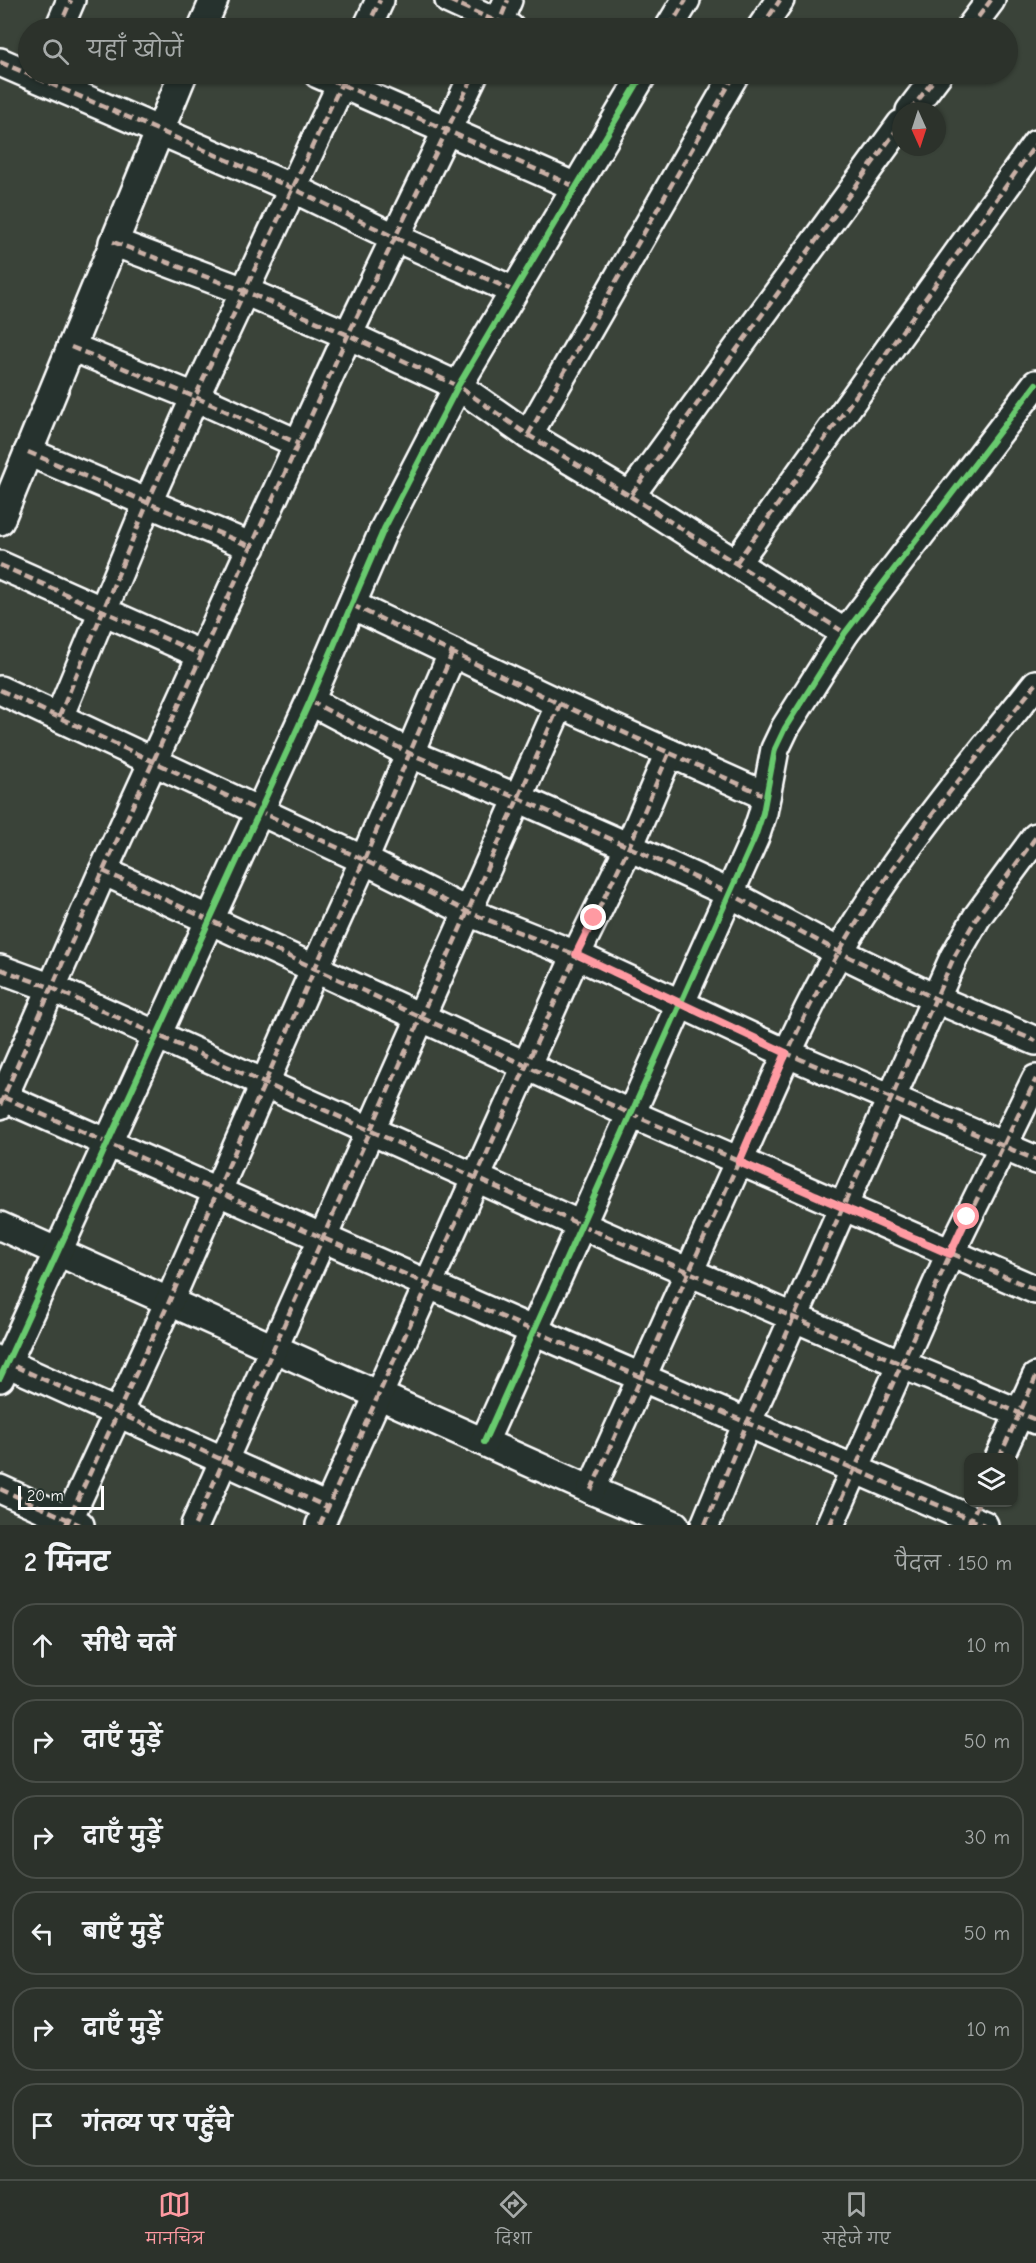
<!DOCTYPE html>
<html lang="hi">
<head>
<meta charset="utf-8">
<style>
  :root { --surface:#2c322b; --page:#343a33; --text:#f1f3f6; --muted:#a6aaa9; --line:#484d47; --accent:#ff9aa2 }
  body { margin:0; font-family:"Comic Neue","Playpen Sans Deva",sans-serif; background:var(--page); color:var(--text) }
  .controls { position:absolute; right:18px; bottom:18px; display:grid; overflow:hidden; border-radius:12px; box-shadow:0 2px 4px #0004 }
  .controls button { width:54px; height:54px; display:grid; place-items:center; padding:0; border:0; border-bottom:2px solid var(--line); background:var(--surface); color:var(--text); font:30px sans-serif }
  .compass { position:absolute; left:892px; top:102px; width:54px; height:54px; border-radius:50%; background:var(--surface); box-shadow:0 2px 4px #0004; rotate:177deg }
  .scale { position:absolute; left:18px; bottom:15px; width:86px; box-sizing:border-box; padding-left:6px; border:3px solid #fff; border-top:0; font-size:16px; line-height:21px; white-space:nowrap; color:#fff; -webkit-text-stroke:4px #26332d; paint-order:stroke }
  .stop { position:absolute; width:18px; height:18px; margin:-14px; border:4px solid #ff9aa2; border-radius:50%; background:#fff }
  .stop.end { background:#ff9aa2; border-color:#fff; box-shadow:0 2px 6px #0008 }
  .list { margin:0; padding:0; list-style:none }
  h2 { display:flex; justify-content:space-between; align-items:center; height:78px; margin:0; padding:0 24px; font-size:26px }
  h2 small { font-size:20px; font-weight:400; color:var(--muted) }
  .list li { display:grid; grid-template-columns:39px 1fr auto; gap:18px; align-items:center; box-sizing:border-box; height:84px; margin:0 12px 12px; padding:0 12px; border:2px solid var(--line); border-radius:24px }
  .list b { display:block; font-size:22px; white-space:nowrap }
  .list em { font-size:20px; font-style:normal; color:var(--muted) }
  .icon { flex:none; width:33px; height:33px; fill:none; stroke:currentColor; stroke-width:2; stroke-linecap:round; stroke-linejoin:round }
  .map { position:relative; flex:none; width:1036px; height:1525px; overflow:hidden }
  .search { position:absolute; background:var(--surface); box-shadow:0 2px 4px #0004; left:18px; right:18px; top:18px; height:66px; display:flex; align-items:center; gap:15px; box-sizing:border-box; padding:0 21px; border-radius:33px; color:var(--muted); font-size:22px }
  .sheet { height:654px; background:var(--surface) }
  nav { display:flex; justify-content:space-around; align-items:center; box-sizing:border-box; height:84px; border-top:2px solid var(--line); background:var(--surface); font-size:16px; color:var(--muted) }
  nav a { display:grid; justify-items:center; gap:3px }
  nav .on { color:var(--accent) }
  .map>svg:first-child { display:block }
  .lines { fill:none; stroke-linecap:round; stroke-linejoin:round }
  .street-casing { stroke:#fff; stroke-width:32 }
  .street { stroke:#26332d; stroke-width:27 }
  .quiet { stroke:#cab0a6; stroke-width:4.5; stroke-dasharray:9 4.5; stroke-linecap:butt }
  .cycleway-casing { stroke:#26332d; stroke-width:10 }
  .cycleway { stroke:#67ca6e; stroke-width:6 }
  .route { stroke:#ff9aa2; stroke-width:8 }
</style>
</head>
<body>
<div class="map">
<svg width="1036" height="1525" viewBox="0 0 1036 1525">
  <rect width="100%" height="100%" fill="#3a4339"/>
  <filter id="ink" filterUnits="userSpaceOnUse"><feTurbulence type="fractalNoise" baseFrequency=".0167" numOctaves="2"/><feDisplacementMap in="SourceGraphic" scale="12" xChannelSelector="R" yChannelSelector="G"/><feConvolveMatrix kernelMatrix="1 2 1 2 8 2 1 2 1" color-interpolation-filters="sRGB"/></filter>
  <g filter="url(#ink)">
    <g class="lines">
      <defs>
        <g id="street">
          <path d="M449 0 510 28"/>
          <path d="M59 28 71 0"/>
          <path d="M202 28 214 0"/>
          <path d="M367 28 380 0"/>
          <path d="M496 28 508 0"/>
          <path d="M669 28 686 0"/>
          <path d="M761 28 780 0"/>
          <path d="M970 28 991 0"/>
          <path d="M0 62 292 188 396 238 514 291"/>
          <path d="M318 74 576 187"/>
          <path d="M910 111 938 74"/>
          <path d="M113 242 244 291 348 335 458 386 528 435 630 496 901 124"/>
          <path d="M71 347 195 397 299 444"/>
          <path d="M528 435 735 74"/>
          <path d="M28 452 252 547"/>
          <path d="M630 496 845 633"/>
          <path d="M0 521 183 74"/>
          <path d="M736 563 1036 144"/>
          <path d="M0 565 202 655"/>
          <path d="M352 605 560 704 766 796"/>
          <path d="M0 690 364 860 468 912 576 955 786 1053 1036 1160"/>
          <path d="M310 701 411 754 520 799 629 847 729 893 839 952 936 999 1036 1041"/>
          <path d="M59 717 148 502 195 397 346 74"/>
          <path d="M103 871 631 1114 1036 1290"/>
          <path d="M0 969 52 988 581 1225 901 1364 1036 1420"/>
          <path d="M3 1097 534 1331 984 1525"/>
          <path d="M0 1105 103 871 348 335 474 74"/>
          <path d="M0 1226 591 1490 675 1525"/>
          <path d="M0 1360 327 1507"/>
          <path d="M0 1378 310 701 384 529 458 386 643 74"/>
          <path d="M484 1442 755 837 763 813 775 749 785 728 845 633 1036 384"/>
          <path d="M999 1458 1036 1377"/>
          <path d="M0 1489 80 1525"/>
          <path d="M591 1490C638 1384 686 1278 734 1172 768 1097 799 1021 840 950 896 855 967 770 1036 684"/>
          <path d="M66 1525 169 1302 315 968 364 860 452 654"/>
          <path d="M195 1525 560 704"/>
          <path d="M320 1525 576 955 629 847 669 753"/>
          <path d="M705 1525 747 1423 954 957 977 917 1036 837"/>
          <path d="M830 1525 950 1254 1036 1079"/>
        </g>
      </defs>
      <use href="#street" class="street-casing"/>
      <use href="#street" class="street"/>
      <g class="quiet">
        <path d="M449 0 510 28"/>
        <path d="M205 22 219 28"/>
        <path d="M59 28 71 0"/>
        <path d="M367 28 380 0"/>
        <path d="M497 28 508 0"/>
        <path d="M669 28 686 0"/>
        <path d="M761 28 780 0"/>
        <path d="M970 28 991 0"/>
        <path d="M0 62 292 188 396 238 514 291"/>
        <path d="M318 74 576 187"/>
        <path d="M910 111 938 74"/>
        <path d="M113 242 244 291 348 335 458 386 528 435 630 496 901 124"/>
        <path d="M71 347 195 397 299 444"/>
        <path d="M528 435 735 74"/>
        <path d="M28 452 252 547"/>
        <path d="M630 496 845 633"/>
        <path d="M736 563 1036 144"/>
        <path d="M0 565 202 655"/>
        <path d="M352 605 560 704 766 796"/>
        <path d="M0 690 364 860 468 912 576 955 786 1053 1036 1160"/>
        <path d="M310 701 411 754 520 799 629 847 729 893 839 952 936 999 1036 1041"/>
        <path d="M59 717 148 502 195 397 346 74"/>
        <path d="M103 871 631 1114 1036 1290"/>
        <path d="M0 969 52 988 581 1225 901 1364 1036 1420"/>
        <path d="M3 1097 534 1331 984 1525"/>
        <path d="M0 1105 103 871 348 335 474 74"/>
        <path d="M3 1361 327 1507"/>
        <path d="M999 1458 1036 1377"/>
        <path d="M0 1489 80 1525"/>
        <path d="M591 1490C638 1384 686 1278 734 1172 768 1097 799 1021 840 950 896 855 967 770 1036 684"/>
        <path d="M969 1524 979 1502"/>
        <path d="M66 1525 169 1302 315 968 364 860 452 654"/>
        <path d="M195 1525 560 704"/>
        <path d="M320 1525 576 955 629 847 669 753"/>
        <path d="M705 1525 747 1423 954 957 977 917 1036 837"/>
        <path d="M830 1525 950 1254 1036 1079"/>
      </g>
      <defs>
        <g id="cycleway">
          <path d="M0 1378 310 701 384 529 458 386 643 74"/>
          <path d="M484 1442 755 837 763 813 775 749 785 728 845 633 1036 384"/>
        </g>
      </defs>
      <use href="#cycleway" class="cycleway-casing"/>
      <use href="#cycleway" class="cycleway"/>
    </g>
  </g>
  <g class="lines" filter="url(#ink)">
    <path class="route" d="M594 918 576 954 786 1053 739 1162 950 1254 967 1217"/>
  </g>
</svg>
<div class="controls">
<button><svg class="icon" aria-label="layers" viewBox="0 0 24 24"><path d="M12 4l9 5-9 5-9-5zM3 14l9 5 9-5"/></svg></button>
</div>
<svg class="compass" viewBox="-18 -18 36 36"><path d="M0-13l5 13h-10z" fill="#e53935"/><path d="M0 13l5-13h-10z" fill="#a6aaa9"/></svg>
<div class="scale">20 m</div>
<div class="stop" style="left:967px;top:1217px"></div>
<div class="stop end" style="left:594px;top:918px"></div>
<div class="search"><svg class="icon" aria-label="search" viewBox="0 0 24 24"><circle cx="10" cy="10" r="6"/><path d="M15 15l6 6"/></svg>यहाँ खोजें</div>
</div>
<section class="sheet">
<h2>2 मिनट<small>पैदल · 150 m</small></h2>
<ul class="list">
<li><svg class="icon" aria-label="ahead" viewBox="0 0 24 24"><path d="M12 20V5M6 11l6-6 6 6"/></svg><div><b>सीधे चलें</b></div><em>10 m</em></li>
<li><svg class="icon" aria-label="right" viewBox="0 0 24 24"><path d="M7 20v-9h11M14 6l5 5-5 5"/></svg><div><b>दाएँ मुड़ें</b></div><em>50 m</em></li>
<li><svg class="icon" aria-label="right" viewBox="0 0 24 24"><path d="M7 20v-9h11M14 6l5 5-5 5"/></svg><div><b>दाएँ मुड़ें</b></div><em>30 m</em></li>
<li><svg class="icon" aria-label="left" viewBox="0 0 24 24"><path d="M17 20v-9H6M10 6l-5 5 5 5"/></svg><div><b>बाएँ मुड़ें</b></div><em>50 m</em></li>
<li><svg class="icon" aria-label="right" viewBox="0 0 24 24"><path d="M7 20v-9h11M14 6l5 5-5 5"/></svg><div><b>दाएँ मुड़ें</b></div><em>10 m</em></li>
<li><svg class="icon" aria-label="arrive" viewBox="0 0 24 24"><path d="M6 21V4h12l-3 4 3 4H6"/></svg><div><b>गंतव्य पर पहुँचे</b></div></li>
</ul>
</section>
<nav>
<a class="on"><svg class="icon" aria-label="map" viewBox="0 0 24 24"><path d="M3 6l6-2 6 2 6-2v14l-6 2-6-2-6 2zM9 4v14M15 6v14"/></svg>मानचित्र</a>
<a><svg class="icon" aria-label="directions" viewBox="0 0 24 24"><path d="M12 3l9 9-9 9-9-9zM9 14v-3h6M13 9l2 2-2 2"/></svg>दिशा</a>
<a><svg class="icon" aria-label="saved" viewBox="0 0 24 24"><path d="M7 4h10v16l-5-4-5 4z"/></svg>सहेजे गए</a>
</nav>
</body>
</html>
